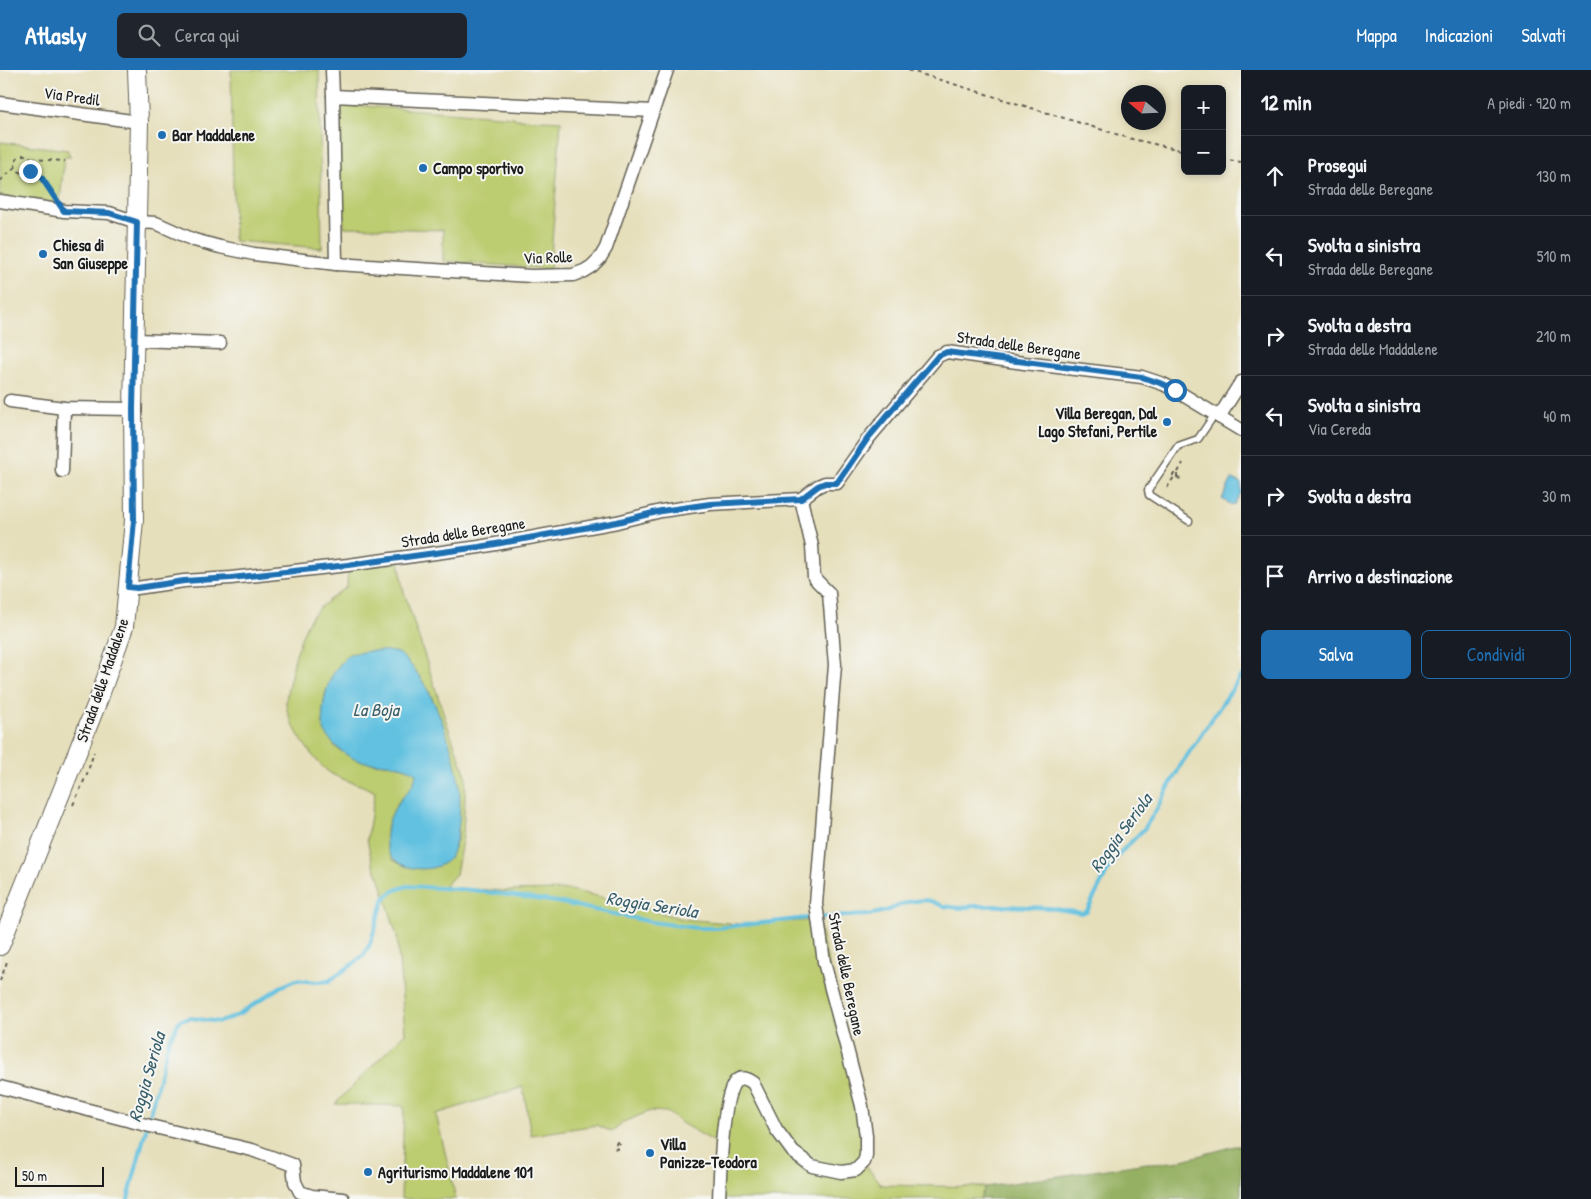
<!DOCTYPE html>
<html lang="it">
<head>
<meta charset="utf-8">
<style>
  :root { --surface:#171b24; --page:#20242c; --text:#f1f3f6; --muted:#9ea1a6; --line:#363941; --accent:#1f6fb2 }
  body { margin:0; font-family:"Patrick Hand",sans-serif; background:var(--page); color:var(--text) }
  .controls { position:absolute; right:15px; top:15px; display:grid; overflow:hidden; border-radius:8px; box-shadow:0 2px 8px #0003 }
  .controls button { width:45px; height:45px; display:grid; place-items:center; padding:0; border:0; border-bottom:1px solid var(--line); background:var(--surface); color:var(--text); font:25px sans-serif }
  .compass { position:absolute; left:1121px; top:15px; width:45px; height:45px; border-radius:50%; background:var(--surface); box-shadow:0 2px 8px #0003; rotate:289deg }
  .scale { position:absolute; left:15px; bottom:12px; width:89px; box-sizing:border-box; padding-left:5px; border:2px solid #1c1c1c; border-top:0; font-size:14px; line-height:18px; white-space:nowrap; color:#1c1c1c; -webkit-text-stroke:4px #f6f6f2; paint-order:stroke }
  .stop { position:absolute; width:15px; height:15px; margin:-11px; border:4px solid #1f6fb2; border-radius:50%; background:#fff }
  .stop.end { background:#1f6fb2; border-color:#fff; box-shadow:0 1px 5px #0008 }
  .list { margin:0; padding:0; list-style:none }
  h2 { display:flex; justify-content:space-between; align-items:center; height:65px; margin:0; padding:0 20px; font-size:21px }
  h2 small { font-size:16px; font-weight:400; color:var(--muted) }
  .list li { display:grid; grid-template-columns:32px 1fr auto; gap:15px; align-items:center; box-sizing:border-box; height:80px; padding:0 20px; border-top:1px solid var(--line) }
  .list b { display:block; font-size:19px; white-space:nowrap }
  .list p { margin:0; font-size:16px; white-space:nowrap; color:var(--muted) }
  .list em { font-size:16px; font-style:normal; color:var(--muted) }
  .actions { display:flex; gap:10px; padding:15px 20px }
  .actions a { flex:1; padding:11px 0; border:1px solid var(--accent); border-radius:8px; text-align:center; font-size:18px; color:var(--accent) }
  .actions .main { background:var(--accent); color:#fff }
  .icon { flex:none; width:28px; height:28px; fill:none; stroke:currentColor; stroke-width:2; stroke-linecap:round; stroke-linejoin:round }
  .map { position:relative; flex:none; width:1241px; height:1129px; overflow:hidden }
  header { display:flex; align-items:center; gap:30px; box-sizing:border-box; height:70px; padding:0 25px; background:var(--accent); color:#fff }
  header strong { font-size:24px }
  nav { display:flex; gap:28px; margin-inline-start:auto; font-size:18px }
  .search { width:350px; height:45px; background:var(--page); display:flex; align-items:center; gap:12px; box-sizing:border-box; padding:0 18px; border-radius:8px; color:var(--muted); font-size:19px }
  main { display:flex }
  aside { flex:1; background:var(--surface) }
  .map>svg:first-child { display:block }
  .green { fill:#bccc6f; stroke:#6c7446; fill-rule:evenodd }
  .forest { fill:#95b062; stroke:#58663f }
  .water { fill:#62c1e0; stroke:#3f6e7e }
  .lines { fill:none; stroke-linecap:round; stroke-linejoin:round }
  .stream { stroke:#62c1e0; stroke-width:4 }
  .lane-casing { stroke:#636054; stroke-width:9 }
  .street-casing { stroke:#636054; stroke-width:15 }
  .secondary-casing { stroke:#636054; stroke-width:20 }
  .path { stroke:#636054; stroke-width:2; stroke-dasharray:4 4; stroke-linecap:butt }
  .lane { stroke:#fff; stroke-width:6 }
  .street { stroke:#fff; stroke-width:12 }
  .secondary { stroke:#fff; stroke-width:18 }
  .route { stroke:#1f6fb2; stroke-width:6 }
  .poi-dot { fill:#1f6fb2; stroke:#f6f6f2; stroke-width:2 }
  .labels { text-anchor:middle; stroke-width:4; stroke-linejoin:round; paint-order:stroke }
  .street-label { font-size:16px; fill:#1c1c1c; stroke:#f6f6f2 }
  .poi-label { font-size:16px; font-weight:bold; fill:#1c1c1c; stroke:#f6f6f2; text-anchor:start }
  .water-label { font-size:18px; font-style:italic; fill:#385e6a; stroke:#f6f6f2 }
</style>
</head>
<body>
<header>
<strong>Atlasly</strong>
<div class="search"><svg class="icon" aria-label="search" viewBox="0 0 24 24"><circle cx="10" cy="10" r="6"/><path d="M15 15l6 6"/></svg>Cerca qui</div>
<nav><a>Mappa</a><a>Indicazioni</a><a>Salvati</a></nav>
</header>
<main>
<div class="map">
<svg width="1241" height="1129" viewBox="0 0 1241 1129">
  <rect width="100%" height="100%" fill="#f6f6f2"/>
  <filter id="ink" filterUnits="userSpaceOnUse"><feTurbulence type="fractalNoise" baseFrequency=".02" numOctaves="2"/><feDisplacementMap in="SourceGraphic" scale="10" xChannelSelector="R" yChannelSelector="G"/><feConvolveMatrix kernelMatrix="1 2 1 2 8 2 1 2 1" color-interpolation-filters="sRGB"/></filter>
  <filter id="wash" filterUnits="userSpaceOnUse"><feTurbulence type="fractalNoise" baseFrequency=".0096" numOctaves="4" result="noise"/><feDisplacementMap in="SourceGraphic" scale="20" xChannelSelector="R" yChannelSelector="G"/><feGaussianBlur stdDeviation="1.12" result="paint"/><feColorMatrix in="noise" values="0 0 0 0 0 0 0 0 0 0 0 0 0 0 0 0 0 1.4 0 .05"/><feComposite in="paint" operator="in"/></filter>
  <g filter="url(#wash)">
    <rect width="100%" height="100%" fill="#e6dfbb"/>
    <g class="green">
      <path d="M231 0H319L322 178 234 171Z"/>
      <path d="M337 34 514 47 515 49 561 51 550 199 443 191V160L344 157V151L336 150Z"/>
      <path d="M0 72 68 80V82L71 87H65L64 90 60 133 0 126Z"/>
      <path d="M399 489 403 519 448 657 466 705 463 766 456 804 444 817 503 821 570 820 623 832 683 849 739 854 818 850 862 1036 864 1093 881 1115 985 1117 980 1129H719L722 1076 683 1054 667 1042 650 1041 624 1052 612 1062 597 1055 531 1065 523 1017 436 1044 456 1129H401L404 1036 335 1034 405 963 397 866 380 809 372 792 367 769 375 722C359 712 337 711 324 698 310 685 287 652 286 633 286 621 292 604 294 592 297 580 303 560 310 549 319 536 334 526 347 517L348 495ZM332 606 427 617 440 646 459 715 458 767 450 788C426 795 414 805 392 789L386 760 397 734 415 713 416 703C401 691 377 696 359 690 351 688 342 681 335 677L323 642 325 625Z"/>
    </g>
    <path class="forest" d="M1235 1076H1241V1129H980L985 1117 1147 1093 1175 1092Z"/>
    <g class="water">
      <path d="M1232 409 1241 413V423L1233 436 1222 429Z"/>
      <path d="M370 581C379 581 392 580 400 584 403 586 405 590 408 592 434 619 453 676 459 713 461 730 460 762 454 777 453 780 452 785 450 788 435 806 390 802 386 774 384 762 390 745 397 735 405 722 414 720 416 703 402 692 378 695 360 691 346 687 332 675 325 662 319 650 325 618 332 606 336 598 343 591 349 584Z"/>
    </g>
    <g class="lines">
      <path class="stream" d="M128 1129 169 970 180 950 191 948 220 952 238 945 280 917 296 910 317 912 329 911 353 894 364 885 370 874 384 829 389 824 396 820 407 816 472 820 557 832 652 852 696 858H716L807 848 868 845 886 841 908 832 923 830 931 831 943 836 959 838 974 836H1005L1050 838 1082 843 1087 841 1109 798 1120 783 1144 759 1155 742 1182 693 1241 606"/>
    </g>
  </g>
  <g filter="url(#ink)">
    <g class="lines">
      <defs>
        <path id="lane" d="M1189 451 1149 425 1148 420 1178 376 1198 369 1215 344"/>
        <g id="street">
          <path d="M332 0 333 26"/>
          <path d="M0 33 139 52"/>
          <path d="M0 131 64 141 109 143 137 152 156 153 194 170 220 177 254 184 336 194 532 206 573 205 584 201 592 196 600 188 606 178 667 0"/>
          <path d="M336 194 333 26 653 41"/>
          <path d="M136 270 220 273"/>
          <path d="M10 331 64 338 133 339"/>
          <path d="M1219 347 1241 312"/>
          <path d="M62 401 64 338"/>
          <path d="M128 517 137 518 184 511 231 508 348 495 479 477 617 452 661 441 710 434 801 429 818 416 825 413H837L868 369 938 286 947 282 1024 293 1142 307 1163 314 1175 320 1241 360"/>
          <path d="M0 1017 150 1056 252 1080 293 1095 295 1112 300 1122 312 1126 343 1129"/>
          <path d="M719 1129C720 1107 722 1024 736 1011 742 1006 747 1009 753 1013L776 1059 793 1082 812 1096 841 1102 856 1100 864 1092 866 1086V1066L862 1036 824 892 816 834 835 595 829 523 818 512 814 507 812 476 801 429"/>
        </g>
        <path id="secondary" d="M0 876 99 628 124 557 134 450 133 339 139 52 137 0"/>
      </defs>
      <use href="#lane" class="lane-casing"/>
      <use href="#street" class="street-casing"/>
      <use href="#secondary" class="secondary-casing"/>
      <g class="path">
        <path d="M908 0 1132 69 1185 81"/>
        <circle cx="24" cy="94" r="9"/>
        <path d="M32 89 65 91"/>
        <path d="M1222 89 1241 92"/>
        <path d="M33 95 54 126"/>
        <path d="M0 111 15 97"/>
        <path d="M1177 404V407H1173V404H1177L1183 393"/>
        <path d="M1177 407 1183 411"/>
        <path d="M1167 418 1174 407"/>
        <path d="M73 735 87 704 94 682"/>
        <path d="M0 911 8 889"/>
        <path d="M617 1072 620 1074 617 1079 614 1078Z"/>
      </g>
      <use href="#lane" class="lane"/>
      <use href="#street" class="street"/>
      <use href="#secondary" class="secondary"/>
    </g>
  </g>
  <g class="lines" filter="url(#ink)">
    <path class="route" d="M30 101 33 95 64 141 109 143 137 152 133 339 134 450 128 517 137 518 184 511 231 508 348 495 479 477 617 452 661 441 710 434 801 429 818 416 825 413H837L868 368 938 286 947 282 1142 307 1163 314 1175 320"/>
  </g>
  <g class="poi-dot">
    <circle cx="162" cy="65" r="5"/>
    <circle cx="423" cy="98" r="5"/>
    <circle cx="43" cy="184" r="5"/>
    <circle cx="1167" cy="352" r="5"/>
    <circle cx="650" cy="1083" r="5"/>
    <circle cx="368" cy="1102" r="5"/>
  </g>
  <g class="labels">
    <g class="street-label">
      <text transform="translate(72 26) rotate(8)" y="6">Via Predil</text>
      <text transform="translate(548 187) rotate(-2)" y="6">Via Rolle</text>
      <text transform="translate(1019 275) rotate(8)" y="6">Strada delle Beregane</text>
      <text transform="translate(463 462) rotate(-9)" y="6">Strada delle Beregane</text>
      <text transform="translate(102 610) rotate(-71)" y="6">Strada delle Maddalene</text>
      <text transform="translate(847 904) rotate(78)" y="6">Strada delle Beregane</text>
    </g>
    <g class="poi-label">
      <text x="172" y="71">Bar Maddalene</text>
      <text x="433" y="104">Campo sportivo</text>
      <text x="53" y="181">Chiesa di<tspan x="53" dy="18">San Giuseppe</tspan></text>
      <text x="1157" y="349" text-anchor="end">Villa Beregan, Dal<tspan x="1157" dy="18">Lago Stefani, Pertile</tspan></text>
      <text x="660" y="1080">Villa<tspan x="660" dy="18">Panizze-Teodora</tspan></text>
      <text x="378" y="1108">Agriturismo Maddalene 101</text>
    </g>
    <g class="water-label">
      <text x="376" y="646">La Boja</text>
      <text transform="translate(1121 763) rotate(-54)" y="6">Roggia Seriola</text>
      <text transform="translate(652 835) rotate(9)" y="6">Roggia Seriola</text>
      <text transform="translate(147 1007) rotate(-74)" y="6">Roggia Seriola</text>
    </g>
  </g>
</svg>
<div class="controls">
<button>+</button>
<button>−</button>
</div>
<svg class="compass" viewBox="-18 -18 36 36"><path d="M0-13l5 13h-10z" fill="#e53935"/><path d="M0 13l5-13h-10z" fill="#9ea1a6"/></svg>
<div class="scale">50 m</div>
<div class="stop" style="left:1175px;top:320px"></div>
<div class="stop end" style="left:30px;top:101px"></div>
</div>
<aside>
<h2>12 min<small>A piedi · 920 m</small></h2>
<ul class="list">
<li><svg class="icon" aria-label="ahead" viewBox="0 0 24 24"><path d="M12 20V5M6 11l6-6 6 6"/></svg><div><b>Prosegui</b><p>Strada delle Beregane</p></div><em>130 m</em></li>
<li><svg class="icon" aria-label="left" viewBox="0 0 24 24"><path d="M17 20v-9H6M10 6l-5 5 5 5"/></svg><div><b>Svolta a sinistra</b><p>Strada delle Beregane</p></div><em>510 m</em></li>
<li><svg class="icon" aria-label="right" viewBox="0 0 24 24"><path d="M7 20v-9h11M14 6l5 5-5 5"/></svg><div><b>Svolta a destra</b><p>Strada delle Maddalene</p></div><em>210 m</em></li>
<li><svg class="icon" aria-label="left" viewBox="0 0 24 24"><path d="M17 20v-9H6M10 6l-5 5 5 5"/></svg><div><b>Svolta a sinistra</b><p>Via Cereda</p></div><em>40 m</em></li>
<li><svg class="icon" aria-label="right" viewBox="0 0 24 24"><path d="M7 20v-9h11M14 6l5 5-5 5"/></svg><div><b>Svolta a destra</b></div><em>30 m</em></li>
<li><svg class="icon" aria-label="arrive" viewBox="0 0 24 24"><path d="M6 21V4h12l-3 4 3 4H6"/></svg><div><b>Arrivo a destinazione</b></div></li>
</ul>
<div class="actions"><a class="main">Salva</a><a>Condividi</a></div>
</aside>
</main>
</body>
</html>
